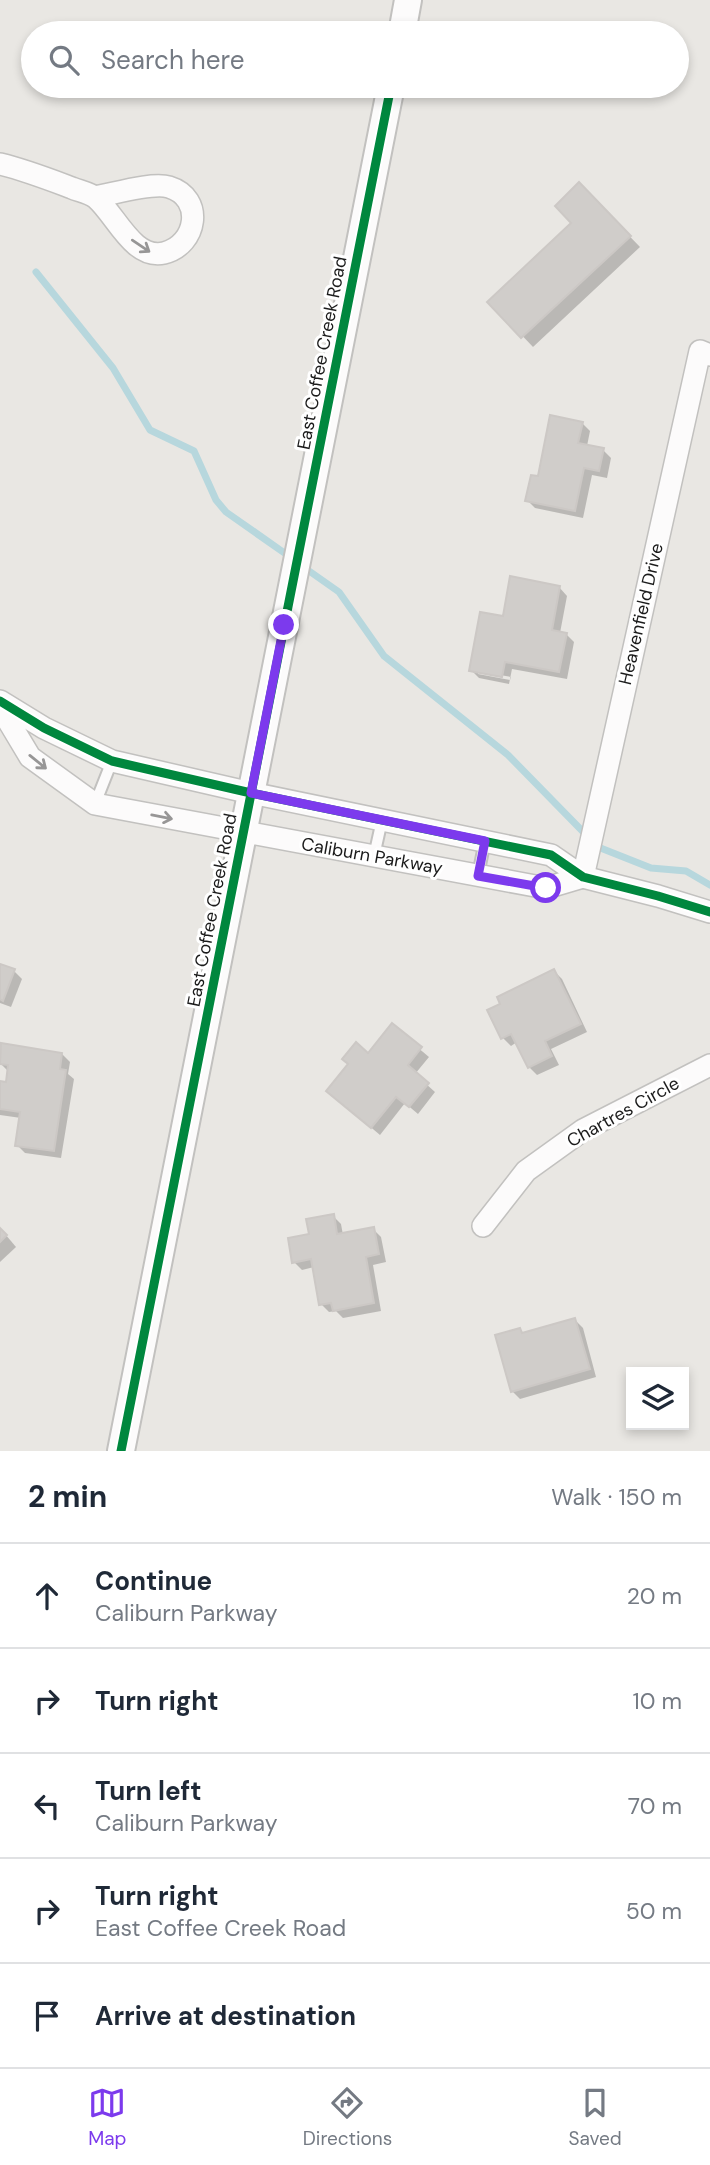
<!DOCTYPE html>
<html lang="en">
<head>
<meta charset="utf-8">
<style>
  :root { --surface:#fff; --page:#f2f2f3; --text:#1f2937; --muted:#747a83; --line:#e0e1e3; --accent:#7c3aed }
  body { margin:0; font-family:"DM Sans",sans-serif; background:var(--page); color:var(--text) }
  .controls { position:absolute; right:21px; bottom:21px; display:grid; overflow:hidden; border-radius:0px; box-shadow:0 4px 10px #0003 }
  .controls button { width:63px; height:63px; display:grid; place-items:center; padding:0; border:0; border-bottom:2px solid var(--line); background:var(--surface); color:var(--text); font:35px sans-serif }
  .stop { position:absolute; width:21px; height:21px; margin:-16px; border:5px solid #7c3aed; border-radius:50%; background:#fff }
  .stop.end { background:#7c3aed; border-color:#fff; box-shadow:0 2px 7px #0008 }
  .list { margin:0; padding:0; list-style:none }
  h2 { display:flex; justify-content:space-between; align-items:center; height:91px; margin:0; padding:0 28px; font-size:30px }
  h2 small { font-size:23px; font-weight:400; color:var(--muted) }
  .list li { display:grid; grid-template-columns:46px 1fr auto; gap:21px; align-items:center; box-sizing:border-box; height:105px; padding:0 28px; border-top:2px solid var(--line) }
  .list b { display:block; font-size:26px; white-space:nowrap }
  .list p { margin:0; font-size:23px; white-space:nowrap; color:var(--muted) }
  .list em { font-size:23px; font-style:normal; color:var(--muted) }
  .icon { flex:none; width:38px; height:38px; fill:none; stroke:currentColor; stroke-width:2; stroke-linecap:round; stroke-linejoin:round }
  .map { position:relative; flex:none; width:710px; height:1451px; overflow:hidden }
  .search { position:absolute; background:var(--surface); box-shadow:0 4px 10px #0003; left:21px; right:21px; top:21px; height:77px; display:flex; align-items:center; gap:18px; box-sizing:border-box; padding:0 24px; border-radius:38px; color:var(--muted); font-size:26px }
  .sheet { height:616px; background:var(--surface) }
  nav { display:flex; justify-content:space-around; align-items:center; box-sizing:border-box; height:98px; border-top:2px solid var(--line); background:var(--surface); font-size:19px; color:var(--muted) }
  nav a { display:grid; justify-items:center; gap:4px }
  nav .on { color:var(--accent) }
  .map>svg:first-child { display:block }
  .shadow { fill:#0003; fill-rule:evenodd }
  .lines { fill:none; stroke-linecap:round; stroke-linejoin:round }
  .stream { stroke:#b7d7dd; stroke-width:7 }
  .building { fill:#d0cdca; stroke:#ccc8c5; stroke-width:2 }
  .service-casing { stroke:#c2c1bf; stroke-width:14 }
  .minor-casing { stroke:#c2c1bf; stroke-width:24 }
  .tertiary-casing { stroke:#c2c1bf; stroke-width:30 }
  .service { stroke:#fcfbfb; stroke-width:10 }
  .minor { stroke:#fcfbfb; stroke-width:21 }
  .tertiary { stroke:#fcfbfb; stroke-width:26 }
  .cycleway-casing { stroke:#fff; stroke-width:13 }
  .cycleway { stroke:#00873e; stroke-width:9 }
  .oneway { stroke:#979696 }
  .route { stroke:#7c3aed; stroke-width:9 }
  .labels { text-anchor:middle; stroke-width:6; stroke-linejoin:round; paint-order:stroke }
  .street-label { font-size:18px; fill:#1b1b1b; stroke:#fff }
</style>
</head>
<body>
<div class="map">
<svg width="710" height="1451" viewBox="0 0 710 1451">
  <rect width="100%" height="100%" fill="#e9e7e3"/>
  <g class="shadow">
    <path d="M579 184 640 247 533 347 490 302 574 223Z"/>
    <path d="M582 423 590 431 587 446 603 450 611 458 607 478 592 475 583 518 535 508 527 500 540 478Z"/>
    <path d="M559 587 567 596 560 633 566 634 574 642 567 679 512 669 509 684 479 678 471 670 504 618ZM478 671 511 677 510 680 478 674Z"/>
    <path d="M0 965 14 971 22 979 11 1007 0 1003Z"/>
    <path d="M554 971 562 979 587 1032 551 1049 559 1065 537 1075 529 1067 517 1042 511 1046 503 1038Z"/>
    <path d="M392 1026 429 1057 415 1074 435 1092 418 1114 405 1103 380 1135 328 1091 369 1055Z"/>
    <path d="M3 1045 62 1054 70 1062 68 1074 74 1079 61 1158 25 1153 17 1145 21 1118 0 1115V1083L7 1084 9 1072 0 1063Z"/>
    <path d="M333 1216 341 1224 343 1235 373 1229 381 1237 386 1262 373 1265 381 1311 343 1318 336 1311 329 1312 321 1304 314 1267 302 1270 294 1262 311 1236Z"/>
    <path d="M0 1228 16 1247 0 1262Z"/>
    <path d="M575 1320 583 1328 596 1377 520 1399 512 1391 519 1330 524 1334Z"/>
  </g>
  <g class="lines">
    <g class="stream">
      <path d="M36 272 113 368 150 430 194 451 216 500 226 512 293 559"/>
      <path d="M302 566 339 592 384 656 508 755 598 847 651 868 686 871 710 885"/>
    </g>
  </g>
  <g class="building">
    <path d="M579 182 631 236 521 338 487 302 571 223 555 206Z"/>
    <path d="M550 415 583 422 578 443 604 448 599 471 584 468 575 511 525 501 531 475 538 476Z"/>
    <path d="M510 576 560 586 552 630 567 633 559 672 505 662 502 677 469 671 480 612 503 616Z"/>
    <path d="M0 964 15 969 3 1001 0 999Z"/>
    <path d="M554 969 581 1024 545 1041 552 1056 528 1068 511 1034 501 1039 487 1010 500 1004 497 997Z"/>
    <path d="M392 1023 422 1047 408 1065 429 1083 409 1107 396 1097 371 1128 326 1091 348 1064 342 1059 356 1042 368 1053Z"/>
    <path d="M1 1043 62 1053 60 1069 66 1070 54 1151 15 1146 20 1112 0 1109V1081L6 1082 8 1065 0 1064Z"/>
    <path d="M334 1214 337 1234 374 1227 379 1254 366 1257 374 1303 333 1311 331 1303 319 1305 311 1259 292 1263 288 1238 309 1234 306 1219Z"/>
    <path d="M0 1228 7 1235 0 1242Z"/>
    <path d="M575 1318 590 1369 511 1392 495 1335 520 1328 522 1333Z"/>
  </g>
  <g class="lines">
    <defs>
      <g id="service">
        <path d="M95 804 112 761"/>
        <path d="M374 856 382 820"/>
        <path d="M478 875 485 841"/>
      </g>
      <g id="minor">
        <path d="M0 164C25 170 48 179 72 188 79 191 90 193 96 198 116 215 133 260 164 253 197 245 205 198 169 187 152 182 113 194 95 197"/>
        <path d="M0 701 44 728 112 761 251 793 551 855 583 877 658 896 710 912"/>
        <path d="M0 707 30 757 95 804 546 888 583 877"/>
        <path d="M583 877 700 351 710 355"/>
        <path d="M483 1226 526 1171 583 1130 710 1065"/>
      </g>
      <g id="tertiary">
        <path d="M402 33 408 0"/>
        <path d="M121 1451 391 86"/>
      </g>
    </defs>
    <use href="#service" class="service-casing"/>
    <use href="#minor" class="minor-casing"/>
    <use href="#tertiary" class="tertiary-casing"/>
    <use href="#service" class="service"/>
    <use href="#minor" class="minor"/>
    <use href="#tertiary" class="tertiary"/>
    <defs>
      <g id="cycleway">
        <path d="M0 701 44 728 112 761 251 793 551 855 583 877 658 896 710 912"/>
        <path d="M121 1451 391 86"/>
      </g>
    </defs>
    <use href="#cycleway" class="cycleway-casing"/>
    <use href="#cycleway" class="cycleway"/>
  </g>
  <defs><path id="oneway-shaft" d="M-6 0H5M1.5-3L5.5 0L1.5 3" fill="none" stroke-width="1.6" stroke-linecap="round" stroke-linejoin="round" transform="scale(1.75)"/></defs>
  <g class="oneway">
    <use href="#oneway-shaft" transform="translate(141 246) rotate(34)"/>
    <use href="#oneway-shaft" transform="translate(38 762) rotate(39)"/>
    <use href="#oneway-shaft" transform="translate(162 817) rotate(11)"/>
  </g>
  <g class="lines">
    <path class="route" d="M284 625 251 793 485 841 478 876 546 888"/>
  </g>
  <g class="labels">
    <g class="street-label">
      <text transform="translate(322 353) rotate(-79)" y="6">East Coffee Creek Road</text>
      <text transform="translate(641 614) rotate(-77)" y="6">Heavenfield Drive</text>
      <text transform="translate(372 856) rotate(10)" y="6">Caliburn Parkway</text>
      <text transform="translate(212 910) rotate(-79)" y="6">East Coffee Creek Road</text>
      <text transform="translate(623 1112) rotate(-29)" y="6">Chartres Circle</text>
    </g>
  </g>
</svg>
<div class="controls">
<button><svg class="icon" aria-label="layers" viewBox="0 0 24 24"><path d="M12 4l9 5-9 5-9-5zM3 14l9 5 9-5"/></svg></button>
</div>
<div class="stop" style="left:546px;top:888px"></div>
<div class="stop end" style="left:284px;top:625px"></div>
<div class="search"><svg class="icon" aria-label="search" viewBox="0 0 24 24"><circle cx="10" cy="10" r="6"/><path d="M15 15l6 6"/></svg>Search here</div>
</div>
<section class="sheet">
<h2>2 min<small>Walk · 150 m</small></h2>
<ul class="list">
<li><svg class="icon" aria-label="ahead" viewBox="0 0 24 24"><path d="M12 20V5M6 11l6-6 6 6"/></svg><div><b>Continue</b><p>Caliburn Parkway</p></div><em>20 m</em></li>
<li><svg class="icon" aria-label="right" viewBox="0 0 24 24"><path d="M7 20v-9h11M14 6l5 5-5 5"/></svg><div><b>Turn right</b></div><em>10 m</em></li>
<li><svg class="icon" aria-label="left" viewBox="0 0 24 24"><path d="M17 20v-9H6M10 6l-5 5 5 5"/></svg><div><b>Turn left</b><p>Caliburn Parkway</p></div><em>70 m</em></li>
<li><svg class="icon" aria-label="right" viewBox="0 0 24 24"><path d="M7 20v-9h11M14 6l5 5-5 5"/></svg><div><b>Turn right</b><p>East Coffee Creek Road</p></div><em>50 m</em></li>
<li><svg class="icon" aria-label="arrive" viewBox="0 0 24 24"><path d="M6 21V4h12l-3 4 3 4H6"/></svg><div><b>Arrive at destination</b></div></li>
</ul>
</section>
<nav>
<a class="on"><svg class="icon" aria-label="map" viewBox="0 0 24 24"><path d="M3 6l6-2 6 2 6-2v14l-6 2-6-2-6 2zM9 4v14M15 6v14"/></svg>Map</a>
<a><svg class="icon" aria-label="directions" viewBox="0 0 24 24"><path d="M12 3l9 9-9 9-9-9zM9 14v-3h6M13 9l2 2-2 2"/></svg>Directions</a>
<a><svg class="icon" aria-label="saved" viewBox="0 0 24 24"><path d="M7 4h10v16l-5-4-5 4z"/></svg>Saved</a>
</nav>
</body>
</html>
